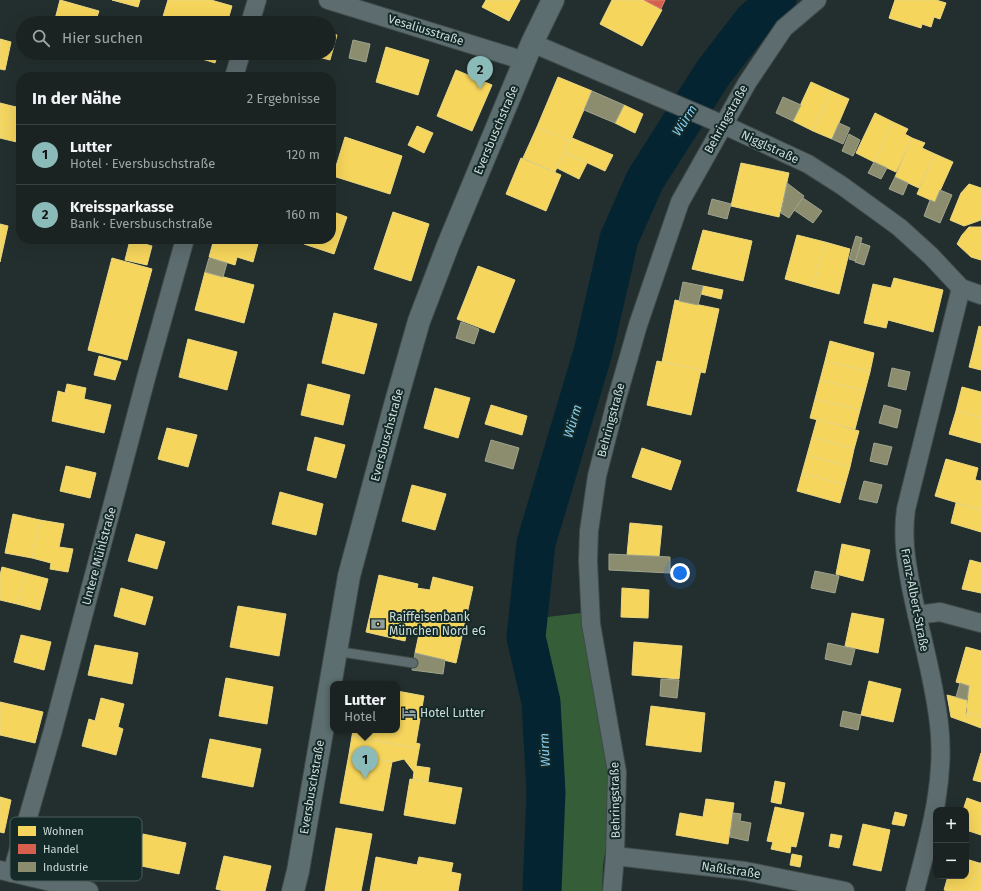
<!DOCTYPE html>
<html lang="de">
<head>
<meta charset="utf-8">
<style>
  :root { --surface:#1a2322; --page:#272f2f; --text:#f1f3f6; --muted:#9fa4a5; --line:#384040; --accent:#8bbbb9 }
  body { margin:0; font-family:"Fira Sans",sans-serif; background:var(--page); color:var(--text) }
  .controls { position:absolute; right:12px; bottom:12px; display:grid; overflow:hidden; border-radius:8px; box-shadow:0 4px 16px #0002 }
  .controls button { width:36px; height:36px; display:grid; place-items:center; padding:0; border:0; border-bottom:1px solid var(--line); background:var(--surface); color:var(--text); font:20px sans-serif }
  .you { position:absolute; left:680px; top:573px; width:14px; height:14px; margin:-10px; border:3px solid #fff; border-radius:50%; background:#1a73e8; box-shadow:0 0 0 6px #1a73e833 }
  .badge { display:grid; place-items:center; width:26px; height:26px; border-radius:50%; background:var(--accent); color:#111; font-size:13px; font-weight:700 }
  .pin { position:absolute; translate:-50% -33px; filter:drop-shadow(0 1px 2px #0008) }
  .pin::after { content:''; position:absolute; top:21px; width:14px; height:12px; background:inherit; clip-path:polygon(0 0,100% 0,50% 100%) }
  .popup { position:absolute; left:330px; top:681px; width:70px; height:52px; box-sizing:border-box; display:grid; place-content:center; border-radius:8px; background:var(--surface); filter:drop-shadow(0 1px 3px #0005); font-size:13px; white-space:nowrap; color:var(--muted) }
  .popup b { font-size:15px; color:var(--text) }
  .popup::after { content:''; position:absolute; left:50%; top:100%; margin-left:-8px; border:8px solid transparent; border-top-color:var(--surface) }
  .list { margin:0; padding:0; list-style:none }
  h2 { display:flex; justify-content:space-between; align-items:center; height:52px; margin:0; padding:0 16px; font-size:17px }
  h2 small { font-size:13px; font-weight:400; color:var(--muted) }
  .list li { display:grid; grid-template-columns:26px 1fr auto; gap:12px; align-items:center; box-sizing:border-box; height:60px; padding:0 16px; border-top:1px solid var(--line) }
  .list b { display:block; font-size:15px; white-space:nowrap }
  .list p { margin:0; font-size:13px; white-space:nowrap; color:var(--muted) }
  .list em { font-size:13px; font-style:normal; color:var(--muted) }
  .icon { flex:none; width:22px; height:22px; fill:none; stroke:currentColor; stroke-width:2; stroke-linecap:round; stroke-linejoin:round }
  .map { position:relative; flex:none; width:981px; height:891px; overflow:hidden }
  .search { position:absolute; background:var(--surface); box-shadow:0 4px 16px #0002; left:16px; top:16px; width:320px; height:44px; display:flex; align-items:center; gap:10px; box-sizing:border-box; padding:0 14px; border-radius:22px; color:var(--muted); font-size:15px }
  .panel { position:absolute; background:var(--surface); box-shadow:0 4px 16px #0002; left:16px; top:72px; width:320px; height:172px; border-radius:16px }
  .map>svg:first-child { display:block }
  .green { fill:#355e38 }
  .homes { fill:#f6d55c; stroke:#ead782 }
  .shops { fill:#d6604d; stroke:#d48577 }
  .industry { fill:#8c8c6e; stroke:#a0a48e }
  .lines { fill:none; stroke-linecap:round; stroke-linejoin:round }
  .river { stroke:#052432; stroke-width:39 }
  .lane-casing { stroke:#3f4a49; stroke-width:11 }
  .street-casing { stroke:#3f4a49; stroke-width:20 }
  .secondary-casing { stroke:#3f4a49; stroke-width:24 }
  .lane { stroke:#5d6c6f; stroke-width:9 }
  .street { stroke:#5d6c6f; stroke-width:18 }
  .secondary { stroke:#5c6e70; stroke-width:22 }
  .labels { text-anchor:middle; stroke-width:4; stroke-linejoin:round; paint-order:stroke }
  .street-label { font-size:12px; fill:#cfdcda; stroke:#142a28 }
  .poi-label { font-size:12px; fill:#cfdcda; stroke:#142a28; text-anchor:start }
  .water-label { font-size:13px; font-style:italic; fill:#85ccf0; stroke:#142a28 }
  .key { fill:#142a28; stroke:#4c5f5d; stroke-width:1 }
  .key-label { font-size:11px; fill:#cfdcda }
</style>
</head>
<body>
<div class="map">
<svg width="981" height="891" viewBox="0 0 981 891">
  <rect width="100%" height="100%" fill="#232f2e"/>
  <path class="green" d="M581 613 615 792 603 865 602 891H553L552 876 560 774 556 690 539 618Z"/>
  <g class="homes">
    <path d="M60 0 99 11 95 23H54Z"/>
    <path d="M112 0H140L138 7Z"/>
    <path d="M168 0H211L232 6 227 23H161Z"/>
    <path d="M486 0H520L509 21 482 7Z"/>
    <path d="M612 0H644L662 10 642 46 600 24Z"/>
    <path d="M895 0H936L946 3 940 19 934 17 931 27 922 24 921 28 889 18Z"/>
    <path d="M329 33 337 35 330 60 303 53H329Z"/>
    <path d="M0 39 11 42 5 70 0 69Z"/>
    <path d="M386 47 429 60 418 95 376 82Z"/>
    <path d="M183 53H218L215 63Z"/>
    <path d="M456 70 492 85 472 131 437 116Z"/>
    <path d="M558 77 592 91 570 142 537 127Z"/>
    <path d="M811 82 831 91 813 131 793 121Z"/>
    <path d="M831 91 849 99 832 139 813 131Z"/>
    <path d="M0 103 12 106 4 139 0 138Z"/>
    <path d="M624 105 643 114 635 133 615 123Z"/>
    <path d="M12 106 21 108V143L4 139Z"/>
    <path d="M875 113 893 122 874 162 856 153Z"/>
    <path d="M893 122 908 129 905 134 912 138 896 172 874 162Z"/>
    <path d="M417 126 433 133 424 153 408 145Z"/>
    <path d="M537 127 569 141 555 172 523 158Z"/>
    <path d="M345 137 402 156 390 194 333 176Z"/>
    <path d="M572 138 613 155 605 171 564 152 569 141 570 142Z"/>
    <path d="M912 138 925 143 922 148 935 154 919 188 895 177Z"/>
    <path d="M564 152 587 163 579 179 557 168Z"/>
    <path d="M935 154 953 162 935 202 917 194Z"/>
    <path d="M521 158 561 175 546 211 506 194Z"/>
    <path d="M741 163 789 173 779 217 731 206Z"/>
    <path d="M969 184 981 188V220L964 226 950 220 961 193Z"/>
    <path d="M331 211 347 217 334 254 304 244 306 239H331Z"/>
    <path d="M393 212 429 224 411 281 374 269Z"/>
    <path d="M0 224 8 226 0 262Z"/>
    <path d="M969 227H981V260L971 257 957 244 962 235Z"/>
    <path d="M703 230 752 241 743 281 692 269Z"/>
    <path d="M797 235 825 242 813 287 785 279Z"/>
    <path d="M214 239H256L259 240 253 262 237 257 235 265 209 257Z"/>
    <path d="M130 240 152 246 147 265 125 260Z"/>
    <path d="M825 242 850 249 839 294 813 287Z"/>
    <path d="M112 258 152 269 127 360 88 350Z"/>
    <path d="M478 266 515 280 494 333 457 319Z"/>
    <path d="M205 272 254 285 244 323 195 310Z"/>
    <path d="M894 278 943 290 933 332 888 320 886 328 864 323 873 284 891 288Z"/>
    <path d="M703 286 723 290 721 299 701 294Z"/>
    <path d="M675 300 719 309 705 373 701 372V370L662 362Z"/>
    <path d="M334 313 377 324 364 374 322 363Z"/>
    <path d="M979 326 981 327V349L974 347Z"/>
    <path d="M188 339 237 352 227 390 179 377Z"/>
    <path d="M830 341 874 353 870 372 825 361Z"/>
    <path d="M974 347 981 349V370L969 367Z"/>
    <path d="M99 356 121 362 115 380 94 375Z"/>
    <path d="M657 361 701 370 691 415 647 405Z"/>
    <path d="M825 361 870 372 865 391 820 380Z"/>
    <path d="M820 380 865 391 860 410 815 399Z"/>
    <path d="M67 384 86 388 84 399 111 405 104 433 52 421 58 391 65 393Z"/>
    <path d="M308 384 350 395 343 425 301 415Z"/>
    <path d="M962 387 981 392V418L956 411Z"/>
    <path d="M435 388 470 398 458 438 424 428Z"/>
    <path d="M815 399 860 410 855 429 810 418Z"/>
    <path d="M491 405 527 416 522 435 485 424Z"/>
    <path d="M956 411 981 418V443L949 434Z"/>
    <path d="M817 419 859 431 854 449 812 437Z"/>
    <path d="M167 428 197 435 188 467 158 459Z"/>
    <path d="M315 437 345 445 336 478 307 470Z"/>
    <path d="M812 437 854 449 850 467 807 455Z"/>
    <path d="M642 448 681 461 671 490 632 477Z"/>
    <path d="M807 455 850 467 845 485 802 473Z"/>
    <path d="M946 459 978 468 975 480 981 481V510L935 496Z"/>
    <path d="M66 466 96 473 90 498 60 491Z"/>
    <path d="M802 473 845 485 840 503 797 491Z"/>
    <path d="M412 485 446 494 435 530 402 521Z"/>
    <path d="M280 492 323 504 316 535 272 524Z"/>
    <path d="M956 503 981 510V532L951 523Z"/>
    <path d="M13 514 40 520 32 558 5 553Z"/>
    <path d="M40 520 64 524 59 547 73 549 68 572 50 569 51 563 32 558Z"/>
    <path d="M630 523 662 526 659 556 627 555Z"/>
    <path d="M136 534 165 542 157 569 128 561Z"/>
    <path d="M842 544 870 550 863 581 836 574Z"/>
    <path d="M970 560 981 563V593L962 589Z"/>
    <path d="M2 567 25 573 17 604 0 600V575Z"/>
    <path d="M25 573 48 579 40 610 17 604Z"/>
    <path d="M379 575 418 584 417 588 430 590 433 577 473 587 456 663 415 653 419 634 407 631 405 641 366 632Z"/>
    <path d="M121 588 153 597 145 625 114 616Z"/>
    <path d="M622 588 649 590 648 618 621 617Z"/>
    <path d="M238 606 286 614 279 656 230 647Z"/>
    <path d="M852 613 884 619 878 653 845 646Z"/>
    <path d="M21 635 51 642 44 670 14 662Z"/>
    <path d="M634 642 682 646 679 679 632 675Z"/>
    <path d="M95 645 138 653 132 684 88 675Z"/>
    <path d="M966 647 981 651V717L967 712 969 686 956 682Z"/>
    <path d="M226 678 273 687 267 724 219 716Z"/>
    <path d="M869 681 901 689 893 722 861 715Z"/>
    <path d="M397 691 424 696 415 748 352 736 353 730H397Z"/>
    <path d="M947 695 967 700 965 722 951 717Z"/>
    <path d="M101 698 124 704 118 727 123 729 116 755 82 746 89 719 95 721Z"/>
    <path d="M0 702 43 712 35 743 0 735Z"/>
    <path d="M651 706 705 713 701 752 646 745Z"/>
    <path d="M967 712 981 717V728L965 722Z"/>
    <path d="M352 736 415 748 416 743 420 744 416 766 430 768 428 782 413 779 414 772 404 759 392 762 349 754Z"/>
    <path d="M210 739 261 749 253 787 202 777Z"/>
    <path d="M981 753V782L973 780Z"/>
    <path d="M349 754 392 762 383 811 340 803Z"/>
    <path d="M410 779 462 788 455 824 404 815Z"/>
    <path d="M775 781 785 783 781 804 771 802Z"/>
    <path d="M0 797 11 800 4 833 0 832Z"/>
    <path d="M967 798 981 803V835L966 830V810H963Z"/>
    <path d="M706 799 734 803 728 844 676 835 680 813 703 817Z"/>
    <path d="M775 807 804 813 796 847 791 846 790 853 771 849 773 842 767 841Z"/>
    <path d="M895 812 907 815 904 826 892 824Z"/>
    <path d="M60 819 90 827 82 854 53 846Z"/>
    <path d="M863 824 890 830 881 871 853 865Z"/>
    <path d="M336 828 372 834 361 891H325Z"/>
    <path d="M143 834 186 843 179 874 137 865Z"/>
    <path d="M831 834 842 836 839 848 829 846Z"/>
    <path d="M792 854 802 856 800 867 790 865Z"/>
    <path d="M224 856 271 866 265 891H224L216 889Z"/>
    <path d="M376 857 417 865 419 857 453 863 451 872 461 874 458 891H370Z"/>
    <path d="M966 859 979 863 971 891H949L944 890 948 876H966Z"/>
    <path d="M979 863H981V891H971Z"/>
  </g>
  <path class="shops" d="M644 0H665L661 9Z"/>
  <g class="industry">
    <path d="M353 40 370 44 366 62 349 58Z"/>
    <path d="M592 91 624 105 615 123 584 110Z"/>
    <path d="M783 97 801 105 793 121 776 113Z"/>
    <path d="M839 123 850 128 843 144 832 139Z"/>
    <path d="M849 134 860 140 853 156 842 151Z"/>
    <path d="M874 162 887 168 881 179 868 173Z"/>
    <path d="M895 177 908 183 903 195 889 189Z"/>
    <path d="M787 183 804 196 789 218 781 213Z"/>
    <path d="M940 190 952 195 940 223 924 216 930 200 935 202Z"/>
    <path d="M803 198 822 211 813 223 794 210Z"/>
    <path d="M712 199 731 204 727 219 708 214Z"/>
    <path d="M856 236 862 238 856 261 849 259Z"/>
    <path d="M861 243 870 246 864 265 855 262Z"/>
    <path d="M209 258 227 263 223 277 205 272Z"/>
    <path d="M683 282 703 286 698 305 679 301Z"/>
    <path d="M461 322 479 329 474 344 456 338Z"/>
    <path d="M892 368 910 372 906 390 888 386Z"/>
    <path d="M884 405 901 410 897 428 879 423Z"/>
    <path d="M491 440 519 448 513 469 485 461Z"/>
    <path d="M874 443 892 447 887 465 870 461Z"/>
    <path d="M864 481 882 485 877 503 859 499Z"/>
    <path d="M609 554 670 557V573L609 570Z"/>
    <path d="M815 571 839 576 835 593 811 588Z"/>
    <path d="M828 643 855 649 851 665 825 659Z"/>
    <path d="M415 653 445 660 443 674 412 670Z"/>
    <path d="M661 679 679 680 677 698 660 696Z"/>
    <path d="M960 683 969 686 967 700 956 697Z"/>
    <path d="M843 711 861 715 858 730 840 726Z"/>
    <path d="M733 813 741 814 740 821 751 823 748 841 730 837Z"/>
  </g>
  <g class="lines">
    <path class="river" d="M542 891 546 792 541 702 526 637 536 543 593 352 619 239 645 180 713 73 753 21 777 0"/>
    <defs>
      <path id="lane" d="M335 651 413 663"/>
      <g id="street">
        <path d="M328 0 525 61"/>
        <path d="M250 23 257 0"/>
        <path d="M532 43 724 125 808 164 841 185 899 227 931 256 961 288 981 295"/>
        <path d="M234 77 241 53"/>
        <path d="M917 615 940 612 981 623"/>
        <path d="M615 856 745 871 845 891"/>
        <path d="M0 870 89 891"/>
        <path d="M12 873 53 730 146 378 185 239"/>
        <path d="M612 891 615 856 617 772 591 624 588 561 589 531 597 476 617 398 638 325 680 202 747 83 784 28 817 0"/>
        <path d="M915 891C929 837 946 781 939 724 934 678 920 633 911 587 906 560 902 537 906 509L961 288"/>
      </g>
      <path id="secondary" d="M293 891 298 871 349 576 395 405 419 321 448 245 532 43 553 0"/>
    </defs>
    <use href="#lane" class="lane-casing"/>
    <use href="#street" class="street-casing"/>
    <use href="#secondary" class="secondary-casing"/>
    <use href="#lane" class="lane"/>
    <use href="#street" class="street"/>
    <use href="#secondary" class="secondary"/>
  </g>
  <defs>
    <symbol id="bank-bare" viewBox="-9 -9 18 18"><path d="M-6-4H6V4H-6ZM0-2.3a2.3 2.3 0 1 0 0 4.6a2.3 2.3 0 1 0 0-4.6Z" fill="#939f9e" stroke="#142a28" stroke-width="2.5" paint-order="stroke"/></symbol>
    <symbol id="hotel-bare" viewBox="-9 -9 18 18"><path d="M-6-4.5h1.5V1H6V5H4.5V3h-9V5H-6ZM-4 0a1.8 1.8 0 1 1 3.6 0ZM.5 0V-2.5h3Q6-2.5 6 0Z" fill="#939f9e" stroke="#142a28" stroke-width="2.5" paint-order="stroke"/></symbol>
  </defs>
  <g fill-rule="evenodd">
    <use href="#bank-bare" x="368" y="614" width="20" height="20"/>
    <use href="#hotel-bare" x="399" y="703" width="20" height="20"/>
  </g>
  <g class="labels">
    <g class="street-label">
      <text transform="translate(426 30) rotate(17)" y="4">Vesaliusstraße</text>
      <text transform="translate(726 119) rotate(-61)" y="4">Behringstraße</text>
      <text transform="translate(496 130) rotate(-67)" y="4">Eversbuschstraße</text>
      <text transform="translate(770 147) rotate(25)" y="4">Nigglstraße</text>
      <text transform="translate(611 420) rotate(-75)" y="4">Behringstraße</text>
      <text transform="translate(387 435) rotate(-75)" y="4">Eversbuschstraße</text>
      <text transform="translate(99 556) rotate(-75)" y="4">Untere Mühlstraße</text>
      <text transform="translate(915 600) rotate(79)" y="4">Franz-Albert-Straße</text>
      <text transform="translate(312 787) rotate(-80)" y="4">Eversbuschstraße</text>
      <text transform="translate(615 800) rotate(-91)" y="4">Behringstraße</text>
      <text transform="translate(731 870) rotate(8)" y="4">Naßlstraße</text>
    </g>
    <g class="poi-label">
      <text x="389" y="621">Raiffeisenbank<tspan x="389" dy="14">München Nord eG</tspan></text>
      <text x="420" y="717">Hotel Lutter</text>
    </g>
    <g class="water-label">
      <text transform="translate(684 120) rotate(-57)" y="5">Würm</text>
      <text transform="translate(572 421) rotate(-73)" y="5">Würm</text>
      <text transform="translate(544 750) rotate(-93)" y="5">Würm</text>
    </g>
  </g>
  <rect x="10" y="817" width="132" height="64" rx="6" class="key"/>
  <rect x="18" y="826" width="18" height="10" fill="#f6d55c"/>
  <rect x="18" y="844" width="18" height="10" fill="#d6604d"/>
  <rect x="18" y="862" width="18" height="10" fill="#8c8c6e"/>
  <g class="key-label">
    <text x="43" y="835">Wohnen</text>
    <text x="43" y="853">Handel</text>
    <text x="43" y="871">Industrie</text>
  </g>
</svg>
<div class="controls">
<button>+</button>
<button>−</button>
</div>
<div class="you"></div>
<div class="pin badge" style="left:365px;top:779px">1</div>
<div class="popup"><b>Lutter</b>Hotel</div>
<div class="pin badge" style="left:480px;top:89px">2</div>
<div class="search"><svg class="icon" aria-label="search" viewBox="0 0 24 24"><circle cx="10" cy="10" r="6"/><path d="M15 15l6 6"/></svg>Hier suchen</div>
<section class="panel">
<h2>In der Nähe<small>2 Ergebnisse</small></h2>
<ul class="list">
<li><span class="badge">1</span><div><b>Lutter</b><p>Hotel · Eversbuschstraße</p></div><em>120 m</em></li>
<li><span class="badge">2</span><div><b>Kreissparkasse</b><p>Bank · Eversbuschstraße</p></div><em>160 m</em></li>
</ul>
</section>
</div>
</body>
</html>
